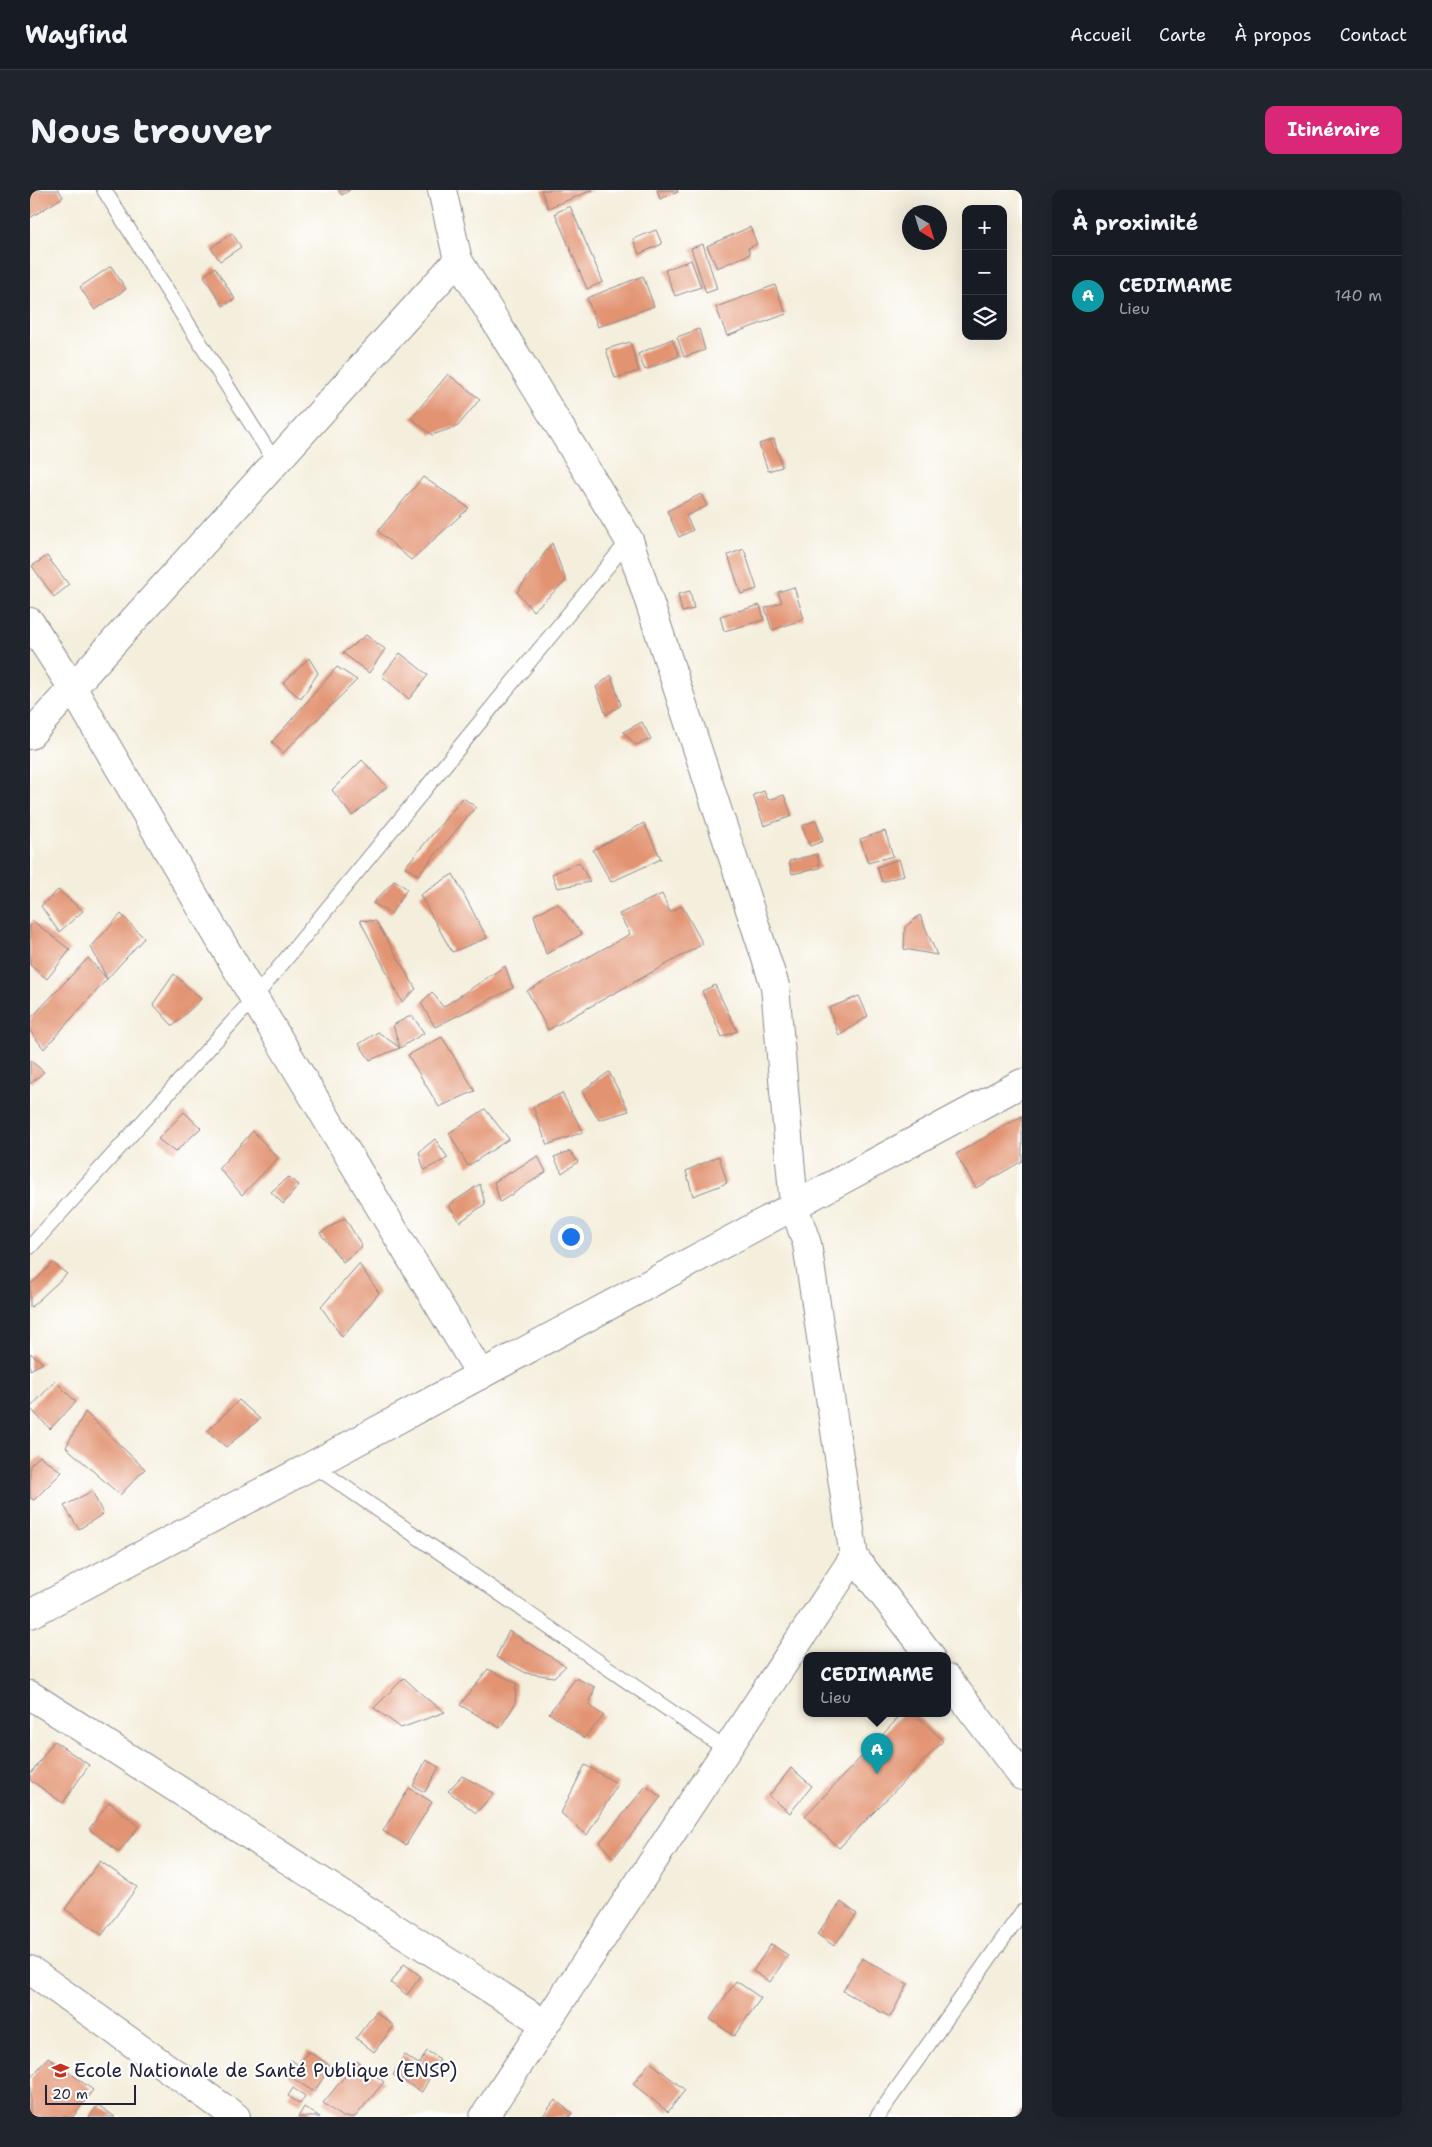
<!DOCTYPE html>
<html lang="fr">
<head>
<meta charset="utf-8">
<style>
  :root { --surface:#171b24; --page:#20242c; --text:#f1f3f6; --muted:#9ea1a6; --line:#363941; --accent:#db2777 }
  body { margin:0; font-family:"Shantell Sans",sans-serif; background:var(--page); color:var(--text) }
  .controls { position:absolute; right:15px; top:15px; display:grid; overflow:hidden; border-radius:10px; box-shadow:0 5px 20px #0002 }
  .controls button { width:45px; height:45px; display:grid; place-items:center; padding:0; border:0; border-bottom:1px solid var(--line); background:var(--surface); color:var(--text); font:25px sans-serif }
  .compass { position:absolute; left:872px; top:15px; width:45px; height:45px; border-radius:50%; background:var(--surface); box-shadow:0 5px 20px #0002; rotate:142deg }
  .scale { position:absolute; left:15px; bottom:12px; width:91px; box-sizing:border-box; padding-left:5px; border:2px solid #22223b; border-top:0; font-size:14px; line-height:18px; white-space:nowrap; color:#22223b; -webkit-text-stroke:4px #fff; paint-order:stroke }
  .you { position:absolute; left:540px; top:1046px; width:18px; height:18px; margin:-12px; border:4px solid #fff; border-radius:50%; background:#1a73e8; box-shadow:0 0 0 8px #1a73e833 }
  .badge { display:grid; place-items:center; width:32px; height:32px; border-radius:50%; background:var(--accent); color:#fff; font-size:16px; font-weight:700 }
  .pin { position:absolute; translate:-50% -41px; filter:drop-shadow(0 1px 2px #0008) }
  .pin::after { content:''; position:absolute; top:26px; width:18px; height:15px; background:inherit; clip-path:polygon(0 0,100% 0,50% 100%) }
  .popup { position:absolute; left:773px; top:1462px; width:148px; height:65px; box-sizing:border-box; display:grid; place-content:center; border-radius:10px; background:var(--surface); filter:drop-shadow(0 1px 4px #0005); font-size:16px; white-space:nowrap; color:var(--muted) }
  .popup b { font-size:19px; color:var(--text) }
  .popup::after { content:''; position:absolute; left:50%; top:100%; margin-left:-10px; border:10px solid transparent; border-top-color:var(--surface) }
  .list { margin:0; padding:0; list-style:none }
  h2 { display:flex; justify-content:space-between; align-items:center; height:65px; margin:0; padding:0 20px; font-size:21px }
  h2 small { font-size:16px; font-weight:400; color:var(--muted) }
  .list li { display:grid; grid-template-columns:32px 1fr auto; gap:15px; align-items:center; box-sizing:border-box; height:80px; padding:0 20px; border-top:1px solid var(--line) }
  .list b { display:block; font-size:19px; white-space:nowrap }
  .list p { margin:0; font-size:16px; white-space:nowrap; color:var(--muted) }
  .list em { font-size:16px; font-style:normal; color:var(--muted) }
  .icon { flex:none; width:28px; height:28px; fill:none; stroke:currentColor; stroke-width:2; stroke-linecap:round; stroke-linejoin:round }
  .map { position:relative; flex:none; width:992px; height:1927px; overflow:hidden; border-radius:10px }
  header { display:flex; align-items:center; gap:30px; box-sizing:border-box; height:70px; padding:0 25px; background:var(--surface); border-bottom:1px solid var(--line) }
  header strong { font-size:24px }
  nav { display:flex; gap:28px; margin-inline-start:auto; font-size:18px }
  .intro { display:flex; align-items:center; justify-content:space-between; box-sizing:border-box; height:120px; padding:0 30px }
  h1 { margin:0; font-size:35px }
  .button { padding:12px 22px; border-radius:10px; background:var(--accent); color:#fff; font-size:18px; font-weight:700 }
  main { display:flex; gap:30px; padding:0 30px }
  aside { flex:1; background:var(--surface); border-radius:10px; box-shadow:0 5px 20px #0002 }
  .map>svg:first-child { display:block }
  .building { fill:#e29371 }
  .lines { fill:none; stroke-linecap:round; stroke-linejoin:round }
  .lane-casing { stroke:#8b888c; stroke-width:16 }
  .street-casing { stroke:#8b888c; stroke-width:30 }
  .lane { stroke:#fff; stroke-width:14 }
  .street { stroke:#fff; stroke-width:28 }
  .labels { text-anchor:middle; stroke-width:4.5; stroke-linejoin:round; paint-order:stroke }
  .poi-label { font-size:19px; fill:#22223b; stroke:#fff; text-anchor:start }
</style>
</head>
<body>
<header>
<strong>Wayfind</strong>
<nav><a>Accueil</a><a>Carte</a><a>À propos</a><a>Contact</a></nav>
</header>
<div class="intro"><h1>Nous trouver</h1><a class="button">Itinéraire</a></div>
<main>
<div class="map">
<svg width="992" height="1927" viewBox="0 0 992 1927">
  <rect width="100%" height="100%" fill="#fff"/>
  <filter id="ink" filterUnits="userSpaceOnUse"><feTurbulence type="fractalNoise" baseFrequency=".02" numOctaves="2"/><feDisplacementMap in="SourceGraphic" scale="10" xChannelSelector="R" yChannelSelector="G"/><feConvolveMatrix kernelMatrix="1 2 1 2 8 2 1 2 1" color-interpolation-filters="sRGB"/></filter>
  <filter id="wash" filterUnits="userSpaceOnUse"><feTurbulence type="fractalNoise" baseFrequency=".0096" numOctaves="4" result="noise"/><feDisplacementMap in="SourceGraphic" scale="20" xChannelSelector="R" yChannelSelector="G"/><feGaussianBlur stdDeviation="1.12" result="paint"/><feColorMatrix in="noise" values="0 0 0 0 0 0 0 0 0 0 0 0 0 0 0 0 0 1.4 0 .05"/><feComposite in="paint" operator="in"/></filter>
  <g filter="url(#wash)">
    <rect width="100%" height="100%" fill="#f4eedc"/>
    <g id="blocks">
      <g class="building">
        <path d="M0 0H29L33 7 0 28Z"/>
        <path d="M308 0H320L312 5Z"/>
        <path d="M511 0H563L518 18Z"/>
        <path d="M627 0H647L648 2 630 9Z"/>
        <path d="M540 16 573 92 557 99 525 23Z"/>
        <path d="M720 37 727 54 718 58 720 64 687 78 677 56Z"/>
        <path d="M626 40 632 54 609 64 603 49Z"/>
        <path d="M202 43 211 57 190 71 181 58Z"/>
        <path d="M673 54 687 99 676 103 661 58Z"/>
        <path d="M661 70 671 97 645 106 635 80Z"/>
        <path d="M81 76 96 99 65 120 50 97Z"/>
        <path d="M185 77 205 109 193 116 174 86Z"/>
        <path d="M613 86 624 116 568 137 557 108Z"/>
        <path d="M745 95 756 124 697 146 686 117Z"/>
        <path d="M669 139 675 160 654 167 647 147Z"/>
        <path d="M642 149 649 166 615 180 608 164Z"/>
        <path d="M600 152 609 181 585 188 576 159Z"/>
        <path d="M418 184 450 209 428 236 402 245 381 228Z"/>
        <path d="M744 249 752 277 738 281 729 254Z"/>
        <path d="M393 287 439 318 381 370 348 341Z"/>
        <path d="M671 304 677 316 656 326 663 340 649 347 637 321Z"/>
        <path d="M522 353 536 391 503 421 487 402Z"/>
        <path d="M714 359 727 399 711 404 698 365Z"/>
        <path d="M17 366 39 395 24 407 2 376Z"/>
        <path d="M764 397 774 429 742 440 735 418 752 412 748 402Z"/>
        <path d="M660 401 664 419 652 422 648 404Z"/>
        <path d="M730 415 734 430 694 441 690 426Z"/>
        <path d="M336 445 355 459 339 483 313 463Z"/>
        <path d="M370 463 398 485 379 509 352 486Z"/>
        <path d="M279 468 288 483 271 509 253 493Z"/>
        <path d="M307 477 327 490 253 563 242 552Z"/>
        <path d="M581 485 591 515 576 525 566 497Z"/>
        <path d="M612 532 621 549 606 555 593 542Z"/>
        <path d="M332 570 357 597 322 626 302 600Z"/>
        <path d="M734 601 738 610 754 605 762 626 734 636 723 605Z"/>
        <path d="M433 608 446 617 388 685 375 677Z"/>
        <path d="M786 630 793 651 780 656 772 636Z"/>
        <path d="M614 633 631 669 581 692 563 660Z"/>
        <path d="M855 641 863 666 838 673 830 649Z"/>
        <path d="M787 664 790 678 762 684 759 671Z"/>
        <path d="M869 669 874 685 852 692 847 677Z"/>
        <path d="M549 672 560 692 527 698 522 684Z"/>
        <path d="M423 684 457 748 422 762 390 705Z"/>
        <path d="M365 690 377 699 361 724 343 713Z"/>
        <path d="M28 700 53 721 29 742 11 716Z"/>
        <path d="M632 704 640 722 652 716 673 754 518 840 497 801 600 744 589 724Z"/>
        <path d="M527 713 552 744 516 764 504 725Z"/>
        <path d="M91 724 114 748 14 859 0 841V829L58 768 77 789 61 757Z"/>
        <path d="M890 725 907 765 874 759 875 737Z"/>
        <path d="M330 730 346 731 386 799 372 812Z"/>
        <path d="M3 731 40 760 17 789 0 775V734Z"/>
        <path d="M475 776 483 798 405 837 391 813 402 802 413 817Z"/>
        <path d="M144 784 171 809 143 836 123 814Z"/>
        <path d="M685 795 707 841 692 847 672 801Z"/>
        <path d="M829 806 838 826 809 846 799 818Z"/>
        <path d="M382 825 394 843 370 858 363 835Z"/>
        <path d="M348 842 370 858 340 870 329 854Z"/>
        <path d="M412 847 445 901 409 917 378 865Z"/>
        <path d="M0 870 14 882 0 894Z"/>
        <path d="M579 882 599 921 569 930 552 901Z"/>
        <path d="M532 903 553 942 517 955 503 917Z"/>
        <path d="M455 919 479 949 438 976 419 943Z"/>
        <path d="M154 922 171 938 145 962 128 949Z"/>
        <path d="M992 926V971L946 998 926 964Z"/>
        <path d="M223 941 248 968 212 1005 189 978Z"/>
        <path d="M405 949 418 968 394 980 389 962Z"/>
        <path d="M540 961 548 972 532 983 524 967Z"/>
        <path d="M508 966 516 982 470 1012 464 992Z"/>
        <path d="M689 966 697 993 663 1006 656 981Z"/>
        <path d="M258 987 269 995 253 1014 241 1002Z"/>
        <path d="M450 994 455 1014 430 1032 419 1015Z"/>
        <path d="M315 1028 332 1056 313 1072 290 1043Z"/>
        <path d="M23 1073 37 1084 0 1118V1095Z"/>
        <path d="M329 1074 349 1103 312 1147 291 1117Z"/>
        <path d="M0 1163 13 1173 0 1180Z"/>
        <path d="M25 1191 46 1212 20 1239 0 1218Z"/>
        <path d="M209 1210 230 1229 196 1257 177 1241Z"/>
        <path d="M55 1222 115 1279 90 1305 36 1257Z"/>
        <path d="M10 1266 32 1282 4 1310 0 1308V1275Z"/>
        <path d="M62 1301 73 1324 49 1339 34 1316Z"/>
        <path d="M479 1441 536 1476 524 1487 496 1483 466 1467Z"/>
        <path d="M458 1479 486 1493 485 1514 470 1538 430 1515Z"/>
        <path d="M374 1488 396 1508 415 1522 371 1538 344 1518Z"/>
        <path d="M546 1488 565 1497 559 1515 574 1526 554 1548 519 1523Z"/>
        <path d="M873 1523H884L913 1551 809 1658 775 1626Z"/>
        <path d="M24 1551 59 1575 33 1613 0 1590V1585Z"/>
        <path d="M396 1570 409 1577 395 1602 383 1596Z"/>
        <path d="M555 1575 588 1594 557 1645 531 1623Z"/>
        <path d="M761 1578 782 1596 760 1623 739 1606Z"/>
        <path d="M432 1586 464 1603 446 1623 418 1601Z"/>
        <path d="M616 1596 631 1607 583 1668 570 1652Z"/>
        <path d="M379 1598 402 1612 376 1655 353 1641Z"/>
        <path d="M79 1612 109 1636 89 1662 59 1639Z"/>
        <path d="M70 1671 107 1697 72 1745 35 1719Z"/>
        <path d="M811 1712 827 1724 804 1756 787 1744Z"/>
        <path d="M741 1754 758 1765 740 1792 723 1781Z"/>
        <path d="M832 1768 878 1794 860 1827 813 1801Z"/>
        <path d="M374 1774 391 1786 377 1805 361 1793Z"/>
        <path d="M706 1791 731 1808 704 1846 680 1829Z"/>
        <path d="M346 1822 364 1836 344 1862 326 1848Z"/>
        <path d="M278 1861 301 1876 284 1902 253 1882 261 1870 269 1875Z"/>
        <path d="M397 1861 410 1869 392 1902 363 1885 374 1865 389 1874Z"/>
        <path d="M18 1867 63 1900 43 1927H0V1889Z"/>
        <path d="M327 1871 354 1892 325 1927H312L293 1913Z"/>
        <path d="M620 1872 655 1900 638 1922 603 1894Z"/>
        <path d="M263 1898 275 1906 270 1914 258 1906Z"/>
        <path d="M525 1910 542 1923 539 1927H512Z"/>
        <path d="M68 1915 85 1927H59Z"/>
        <path d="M274 1917 290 1927H268Z"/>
        <path d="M992 1917V1927H985Z"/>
      </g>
    </g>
  </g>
  <g filter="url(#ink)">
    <use href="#blocks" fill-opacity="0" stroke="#8b888c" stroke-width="1"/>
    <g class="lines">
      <defs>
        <g id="lane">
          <path d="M74 0 245 272"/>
          <path d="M0 1057 224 808 599 350"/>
          <path d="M283 1275 697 1560"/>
          <path d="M847 1927 992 1722"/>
        </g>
        <g id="street">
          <path d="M412 0 428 70 599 350 745 796 764 1016 777 1054 824 1367 900 1465"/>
          <path d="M0 432 42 497 224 808 451 1185"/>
          <path d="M0 545 428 70"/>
          <path d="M0 1424 283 1275 992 893"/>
          <path d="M917 1488 992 1586"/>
          <path d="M0 1505 515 1834"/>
          <path d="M0 1780 206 1927"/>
          <path d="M454 1927 824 1367"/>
        </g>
      </defs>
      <use href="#lane" class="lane-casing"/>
      <use href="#street" class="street-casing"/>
      <use href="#lane" class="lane"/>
      <use href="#street" class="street"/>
    </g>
  </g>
  <defs>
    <symbol id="school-bare" viewBox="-9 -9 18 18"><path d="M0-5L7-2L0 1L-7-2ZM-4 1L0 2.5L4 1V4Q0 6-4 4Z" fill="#c8321e" stroke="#fff" stroke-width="2.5" paint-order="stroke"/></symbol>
  </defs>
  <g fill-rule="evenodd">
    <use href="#school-bare" x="18" y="1868" width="25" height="25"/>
  </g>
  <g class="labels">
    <g class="poi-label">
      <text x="44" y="1887">Ecole Nationale de Santé Publique (ENSP)</text>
    </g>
  </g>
</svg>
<div class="controls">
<button>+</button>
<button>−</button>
<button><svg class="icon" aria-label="layers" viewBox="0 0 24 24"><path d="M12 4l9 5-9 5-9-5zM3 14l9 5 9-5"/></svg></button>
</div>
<svg class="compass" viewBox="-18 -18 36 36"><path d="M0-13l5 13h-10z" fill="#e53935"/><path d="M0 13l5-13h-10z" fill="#9ea1a6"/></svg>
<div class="scale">20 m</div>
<div class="you"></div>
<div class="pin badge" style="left:847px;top:1584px;background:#0f9aa8">A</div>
<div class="popup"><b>CEDIMAME</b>Lieu</div>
</div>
<aside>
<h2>À proximité<small></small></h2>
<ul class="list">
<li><span class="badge" style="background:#0f9aa8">A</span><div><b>CEDIMAME</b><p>Lieu</p></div><em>140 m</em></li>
</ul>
</aside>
</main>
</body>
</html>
